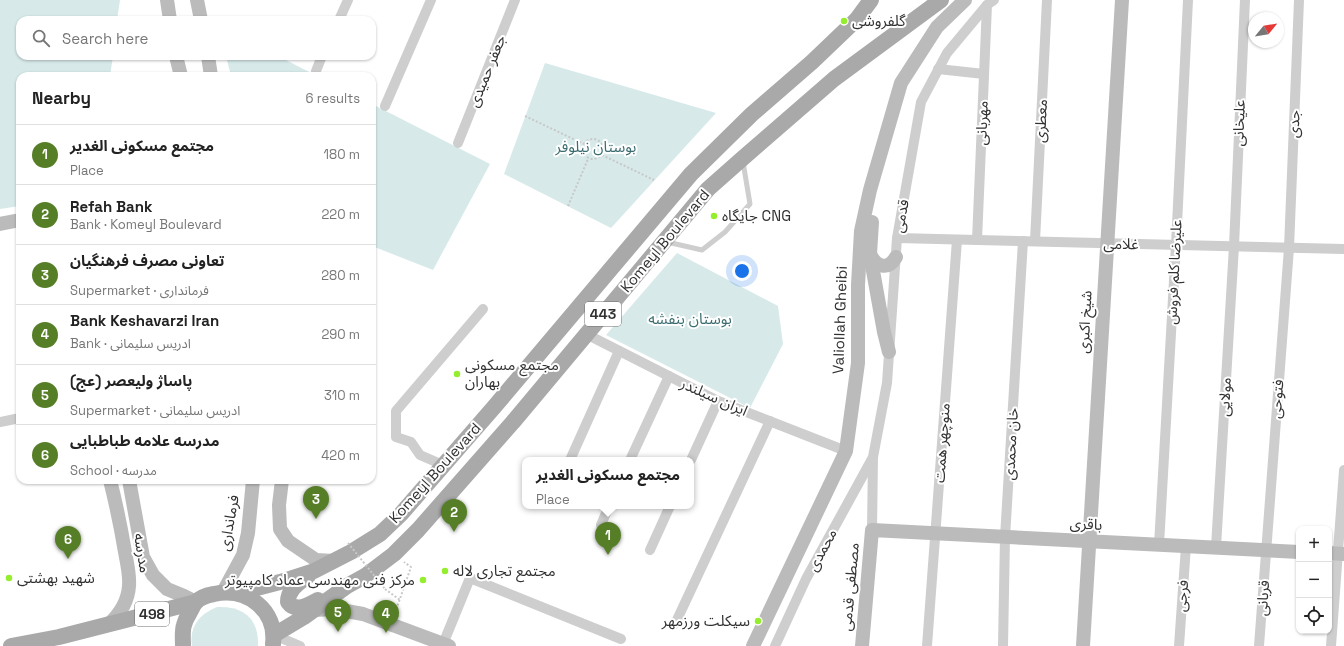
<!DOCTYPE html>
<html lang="en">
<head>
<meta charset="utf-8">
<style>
  :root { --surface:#fff; --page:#f6f6f6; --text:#222; --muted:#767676; --line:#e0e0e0; --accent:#557e27 }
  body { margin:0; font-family:"Space Grotesk","Noto Sans Arabic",sans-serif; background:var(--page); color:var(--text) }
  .controls { position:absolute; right:12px; bottom:12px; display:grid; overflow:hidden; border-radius:8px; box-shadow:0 1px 3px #0004 }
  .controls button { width:36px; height:36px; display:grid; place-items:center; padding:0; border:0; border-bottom:1px solid var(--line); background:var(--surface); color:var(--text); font:20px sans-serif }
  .compass { position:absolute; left:1248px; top:12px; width:36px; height:36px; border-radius:50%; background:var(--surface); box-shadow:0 1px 3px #0004; rotate:60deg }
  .you { position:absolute; left:742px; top:271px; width:14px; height:14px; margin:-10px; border:3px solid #fff; border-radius:50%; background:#1a73e8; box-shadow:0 0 0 6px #1a73e833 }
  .badge { display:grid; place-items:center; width:26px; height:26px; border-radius:50%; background:var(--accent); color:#fff; font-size:13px; font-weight:700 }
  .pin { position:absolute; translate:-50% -33px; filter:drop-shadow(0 1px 2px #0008) }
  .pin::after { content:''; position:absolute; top:21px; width:14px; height:12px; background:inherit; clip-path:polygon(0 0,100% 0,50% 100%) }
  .popup { position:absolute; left:522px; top:457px; width:172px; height:52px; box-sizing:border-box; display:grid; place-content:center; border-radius:8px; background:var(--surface); filter:drop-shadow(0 1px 3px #0005); font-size:13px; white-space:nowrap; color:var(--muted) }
  .popup b { font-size:15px; color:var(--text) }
  .popup::after { content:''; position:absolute; left:50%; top:100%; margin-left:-8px; border:8px solid transparent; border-top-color:var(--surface) }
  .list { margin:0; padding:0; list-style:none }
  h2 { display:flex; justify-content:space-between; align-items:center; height:52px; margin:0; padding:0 16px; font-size:17px }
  h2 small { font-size:13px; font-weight:400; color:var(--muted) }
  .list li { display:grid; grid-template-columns:26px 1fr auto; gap:12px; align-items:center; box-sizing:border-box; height:60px; padding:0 16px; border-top:1px solid var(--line) }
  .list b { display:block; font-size:15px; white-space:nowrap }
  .list p { margin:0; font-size:13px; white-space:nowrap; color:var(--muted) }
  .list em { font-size:13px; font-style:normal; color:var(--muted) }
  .icon { flex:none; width:22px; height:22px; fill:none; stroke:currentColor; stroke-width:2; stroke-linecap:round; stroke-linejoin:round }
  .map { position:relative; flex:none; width:1344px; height:646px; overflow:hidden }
  .search { position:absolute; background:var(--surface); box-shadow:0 1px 3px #0004; left:16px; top:16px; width:360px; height:44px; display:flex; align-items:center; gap:10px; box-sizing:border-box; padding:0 14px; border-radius:12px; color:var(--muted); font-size:15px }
  .panel { position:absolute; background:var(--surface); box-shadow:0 1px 3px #0004; left:16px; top:72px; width:360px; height:412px; border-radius:12px }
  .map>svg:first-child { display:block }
  .green { fill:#d7e9e9 }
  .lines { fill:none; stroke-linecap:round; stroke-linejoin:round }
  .path { stroke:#c8c8c8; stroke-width:2; stroke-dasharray:2 2; stroke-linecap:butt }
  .lane { stroke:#cecece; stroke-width:5 }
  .street { stroke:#cecece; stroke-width:10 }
  .secondary { stroke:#bbb; stroke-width:14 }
  .primary { stroke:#a9a9a9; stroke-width:16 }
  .path-bridge { stroke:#c8c8c8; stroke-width:2; stroke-dasharray:2 2; stroke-linecap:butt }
  .poi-dot { fill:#94ee2d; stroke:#fff; stroke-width:1.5 }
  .labels { text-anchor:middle; stroke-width:4; stroke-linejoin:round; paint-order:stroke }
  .shield { fill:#fff; stroke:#6f6f6f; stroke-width:1 }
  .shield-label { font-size:14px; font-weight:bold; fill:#313131 }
  .poi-label { font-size:15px; fill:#313131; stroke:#fff; text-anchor:start }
  .street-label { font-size:15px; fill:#313131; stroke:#fff }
  .park-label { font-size:15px; fill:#3b6c6f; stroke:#fff }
</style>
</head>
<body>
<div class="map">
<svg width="1344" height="646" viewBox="0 0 1344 646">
  <rect width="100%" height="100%" fill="#fff"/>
  <g class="green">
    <path d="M0 0H120L117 20H20V56H113L110 76H20V206L0 209Z"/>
    <path d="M226 56H278L317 76H231Z"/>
    <path d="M545 63 716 113 611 228 504 174Z"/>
    <path d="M372 104 490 164 433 270 372 246Z"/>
    <path d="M677 253 778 306 783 344 750 408 606 335Z"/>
    <path d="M217 607C244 606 259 619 258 646H192C189 626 200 614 217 607Z"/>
  </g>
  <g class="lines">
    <g class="path">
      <path d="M525 116 584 144"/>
      <circle cx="593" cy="149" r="10"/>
      <path d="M602 155 654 180"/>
      <path d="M568 206 588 159"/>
      <path d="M385 589 400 600"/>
      <path d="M395 613 411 567 404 562"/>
    </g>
    <path class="lane" d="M667 242 702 250 725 232 750 204 743 162"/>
    <g class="street">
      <path d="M339 20 348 0"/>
      <path d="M938 69 984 74"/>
      <path d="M316 71 322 56"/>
      <path d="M385 106 431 0"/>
      <path d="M458 143 515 0"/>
      <path d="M897 238 1344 249"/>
      <path d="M977 240 987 5"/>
      <path d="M1035 241 1047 0"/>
      <path d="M586 334 718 401 846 451"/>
      <path d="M0 422 20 418"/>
      <path d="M570 460 619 351"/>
      <path d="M630 460 669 376"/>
      <path d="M691 460 718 401"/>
      <path d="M443 465 420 455 411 442 396 437V411L483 309"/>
      <path d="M601 525 609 506"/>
      <path d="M872 530 873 457 887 383 897 238 921 102 947 53 987 5 994 0"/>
      <path d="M1159 545 1176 245 1188 0"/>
      <path d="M1216 547 1234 246 1245 0"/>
      <path d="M650 550 670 506"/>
      <path d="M675 624 770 421"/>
      <path d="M274 635 300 646"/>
      <path d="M443 644 470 578 621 639"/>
      <path d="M775 646 806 579 872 459"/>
      <path d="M927 646 957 240"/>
      <path d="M1003 646 1005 537 1023 241"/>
      <path d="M1179 646 1186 546"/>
      <path d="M1259 646 1289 248 1299 0"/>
      <path d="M1331 646 1344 470"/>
    </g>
    <g class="secondary">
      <path d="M167 0 170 20"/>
      <path d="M197 0 201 20"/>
      <path d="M176 56 181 76"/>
      <path d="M208 56 211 76"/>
      <path d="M872 222 870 254 884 332 889 352"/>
      <path d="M0 224 20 220"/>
      <path d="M870 254C876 267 888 271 896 257"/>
      <path d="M129 480 143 557 153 575 167 589 184 596 196 602"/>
      <path d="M282 480 279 505 280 529 288 541 316 560 334 561"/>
      <path d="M1329 553 1344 554"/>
      <path d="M223 592 243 555 248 533 253 480"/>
      <path d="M314 610 335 609 363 614 449 646"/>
      <path d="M108 625C119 615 128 602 129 586 130 575 127 563 125 552 121 528 116 504 110 480"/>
      <path d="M753 646 846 451 858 363V285L861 231 870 190 901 83 937 27 965 0"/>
      <path d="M862 646 872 530 1299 552"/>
      <path d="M1083 646 1122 0"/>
    </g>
    <g class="primary">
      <path d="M308 576C299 583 288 589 288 602 296 613 308 605 318 600"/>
      <path d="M238 593 280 582 314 571 351 552 380 534 401 514 495 406 691 174 752 114 812 62 857 19 871 0"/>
      <path d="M274 635 304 617 347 586 365 576 394 554 418 530 513 422 708 189 743 158 834 79 941 0"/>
      <path d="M11 646 59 637 196 602"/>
      <path d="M183 646C183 639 182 631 184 625 185 621 187 617 189 614 191 610 193 606 195 603 199 598 208 595 214 594 247 587 277 610 273 644"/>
    </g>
    <path class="path-bridge" d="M348 543 385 589"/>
  </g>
  <g class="poi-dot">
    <circle cx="844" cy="21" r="4"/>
    <circle cx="714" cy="216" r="4"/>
    <circle cx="457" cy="374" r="4"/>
    <circle cx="445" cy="571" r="4"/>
    <circle cx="9" cy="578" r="4"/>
    <circle cx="423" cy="580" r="4"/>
    <circle cx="758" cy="621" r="4"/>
  </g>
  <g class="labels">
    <g class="shield">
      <rect x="585" y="302" width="36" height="24" rx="3"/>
      <rect x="135" y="602" width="34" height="24" rx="3"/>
    </g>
    <g class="shield-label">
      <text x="603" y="319">443</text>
      <text x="152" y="619">498</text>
    </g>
    <g class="poi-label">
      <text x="852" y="26">گلفروشی</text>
      <text x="722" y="221">جایگاه CNG</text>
      <text x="465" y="370">مجتمع مسکونی<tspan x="465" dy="17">بهاران</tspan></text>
      <text x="453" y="576">مجتمع تجاری لاله</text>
      <text x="17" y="583">شهید بهشتی</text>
      <text x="415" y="585" text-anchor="end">مرکز فنی مهندسی عماد کامپیوتر</text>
      <text x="750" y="626" text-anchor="end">سیکلت ورزمهر</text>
    </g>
    <g class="street-label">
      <text transform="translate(487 71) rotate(-68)" y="5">جعفر حمیدی</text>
      <text transform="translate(1041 121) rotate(-87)" y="5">معطری</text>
      <text transform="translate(982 123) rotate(-88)" y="5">مهربانی</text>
      <text transform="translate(1239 123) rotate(-88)" y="5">علیخانی</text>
      <text transform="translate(1294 124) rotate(-88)" y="5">جدی</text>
      <text transform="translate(901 216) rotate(-80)" y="5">قدمی</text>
      <text transform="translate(665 241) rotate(-50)" y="5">Komeyl Boulevard</text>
      <text transform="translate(1121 244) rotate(1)" y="5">غلامی</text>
      <text transform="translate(1174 272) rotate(-87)" y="5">علیرضا کلم فروش</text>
      <text transform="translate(840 320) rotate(-88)" y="5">Valiollah Gheibi</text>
      <text transform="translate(1085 322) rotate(-87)" y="5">شیخ اکبری</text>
      <text transform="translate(714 397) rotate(24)" y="5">ایران سیلندر</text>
      <text transform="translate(1225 397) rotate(-87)" y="5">مولایی</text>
      <text transform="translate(1277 399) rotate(-86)" y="5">فتوحی</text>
      <text transform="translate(942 443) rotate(-86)" y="5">منوچهر همت</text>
      <text transform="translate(1011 444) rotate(-87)" y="5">خان محمدی</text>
      <text transform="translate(435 473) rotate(-48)" y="5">Komeyl Boulevard</text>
      <text transform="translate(229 523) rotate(-80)" y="5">فرمانداری</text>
      <text transform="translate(1086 524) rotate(3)" y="5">باقری</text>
      <text transform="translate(822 550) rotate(-62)" y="5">محمدی</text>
      <text transform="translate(142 553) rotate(81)" y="5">مدرسه</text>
      <text transform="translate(850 587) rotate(-85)" y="5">مصطفی قدمی</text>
      <text transform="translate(1182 596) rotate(-86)" y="5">فرجی</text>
      <text transform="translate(1263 598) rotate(-86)" y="5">قربانی</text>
    </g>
    <g class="park-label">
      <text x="596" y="152">بوستان نیلوفر</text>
      <text x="690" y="324">بوستان بنفشه</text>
    </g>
  </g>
</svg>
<div class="controls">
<button>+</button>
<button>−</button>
<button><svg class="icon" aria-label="locate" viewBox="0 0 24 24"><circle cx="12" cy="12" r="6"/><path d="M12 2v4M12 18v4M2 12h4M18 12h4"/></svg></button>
</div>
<svg class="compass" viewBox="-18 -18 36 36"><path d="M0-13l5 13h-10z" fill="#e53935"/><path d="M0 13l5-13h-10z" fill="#767676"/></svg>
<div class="you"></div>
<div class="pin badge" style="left:608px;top:555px">1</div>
<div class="popup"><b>مجتمع مسکونی الغدیر</b>Place</div>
<div class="pin badge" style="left:454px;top:532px">2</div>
<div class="pin badge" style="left:316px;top:519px">3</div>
<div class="pin badge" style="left:386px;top:633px">4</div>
<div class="pin badge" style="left:338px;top:632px">5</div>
<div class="pin badge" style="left:68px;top:559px">6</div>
<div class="search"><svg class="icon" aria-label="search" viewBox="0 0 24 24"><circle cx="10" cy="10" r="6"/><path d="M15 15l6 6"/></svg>Search here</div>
<section class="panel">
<h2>Nearby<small>6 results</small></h2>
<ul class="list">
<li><span class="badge">1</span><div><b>مجتمع مسکونی الغدیر</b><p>Place</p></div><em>180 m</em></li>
<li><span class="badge">2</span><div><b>Refah Bank</b><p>Bank · Komeyl Boulevard</p></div><em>220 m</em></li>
<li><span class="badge">3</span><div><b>تعاونی مصرف فرهنگیان</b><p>Supermarket · فرمانداری</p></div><em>280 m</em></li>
<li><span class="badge">4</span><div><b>Bank Keshavarzi Iran</b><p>Bank · ادریس سلیمانی</p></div><em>290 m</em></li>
<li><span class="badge">5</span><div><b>پاساژ ولیعصر (عج)</b><p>Supermarket · ادریس سلیمانی</p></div><em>310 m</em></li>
<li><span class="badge">6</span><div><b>مدرسه علامه طباطبایی</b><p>School · مدرسه</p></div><em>420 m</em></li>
</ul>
</section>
</div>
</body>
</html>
